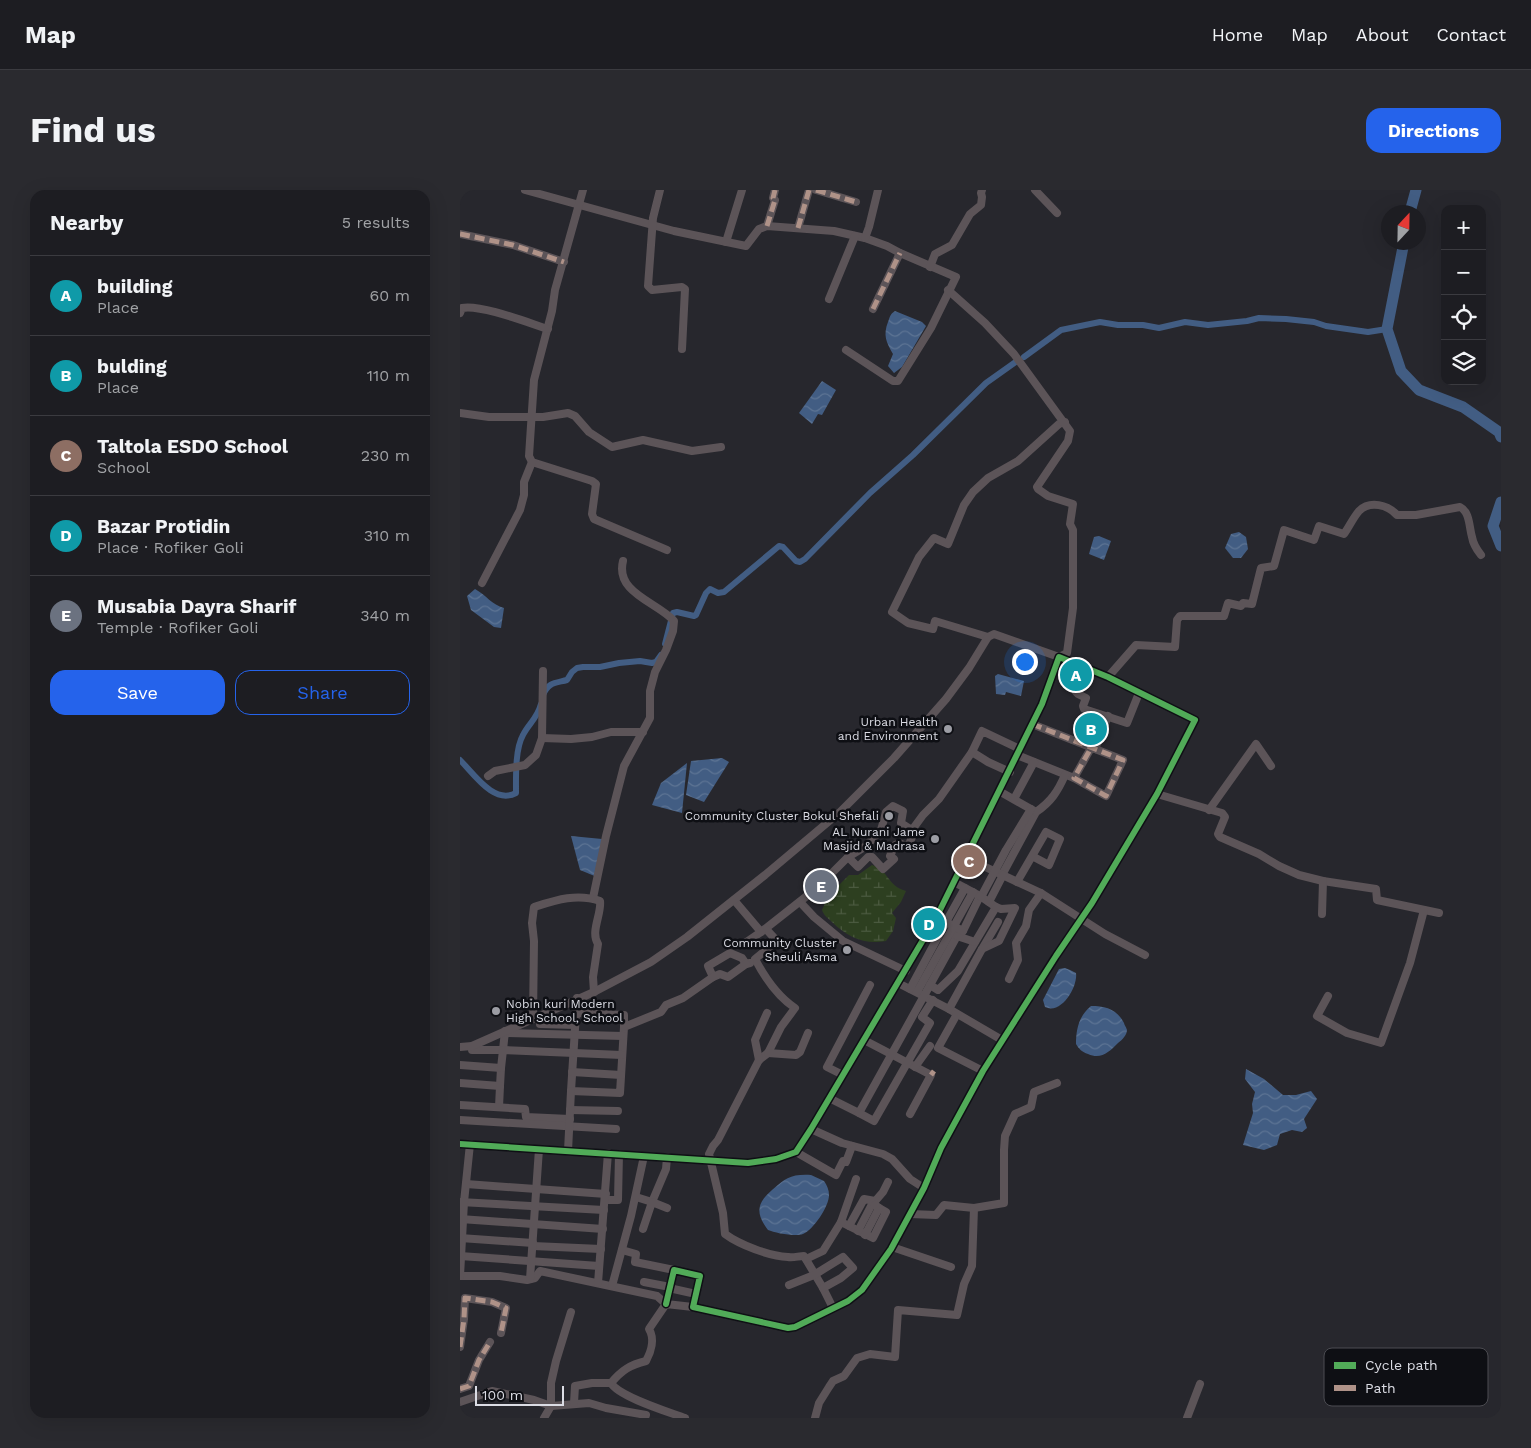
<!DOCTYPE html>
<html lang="en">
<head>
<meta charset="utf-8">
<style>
  :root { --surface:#1d1d22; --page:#2a2a2f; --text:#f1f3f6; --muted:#a0a2a5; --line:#3b3b40; --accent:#2563eb }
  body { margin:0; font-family:"Work Sans",sans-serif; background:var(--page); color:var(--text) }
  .controls { position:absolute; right:15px; top:15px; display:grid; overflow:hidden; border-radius:10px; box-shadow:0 5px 20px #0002 }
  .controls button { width:45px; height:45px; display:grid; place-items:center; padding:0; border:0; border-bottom:1px solid var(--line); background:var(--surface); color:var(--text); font:25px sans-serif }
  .compass { position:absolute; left:921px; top:15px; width:45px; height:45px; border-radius:50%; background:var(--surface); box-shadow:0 5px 20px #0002; rotate:22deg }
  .scale { position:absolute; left:15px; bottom:12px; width:89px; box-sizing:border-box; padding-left:5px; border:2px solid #dbdce4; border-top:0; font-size:14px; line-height:18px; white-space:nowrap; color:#dbdce4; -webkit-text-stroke:4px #0e0f14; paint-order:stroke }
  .you { position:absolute; left:564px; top:471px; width:18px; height:18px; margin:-12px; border:4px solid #fff; border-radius:50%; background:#1a73e8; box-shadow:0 0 0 8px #1a73e833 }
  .badge { display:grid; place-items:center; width:32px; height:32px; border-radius:50%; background:var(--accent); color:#fff; font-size:16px; font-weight:700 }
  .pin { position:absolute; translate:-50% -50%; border:2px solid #fff; box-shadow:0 1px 5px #0006 }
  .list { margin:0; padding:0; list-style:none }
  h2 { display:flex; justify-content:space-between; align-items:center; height:65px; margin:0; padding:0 20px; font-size:21px }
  h2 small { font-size:16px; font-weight:400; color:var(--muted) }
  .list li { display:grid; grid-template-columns:32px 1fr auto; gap:15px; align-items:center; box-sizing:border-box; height:80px; padding:0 20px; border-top:1px solid var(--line) }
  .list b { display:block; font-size:19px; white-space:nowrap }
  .list p { margin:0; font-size:16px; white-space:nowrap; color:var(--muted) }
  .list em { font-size:16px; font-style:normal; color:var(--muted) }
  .actions { display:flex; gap:10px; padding:15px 20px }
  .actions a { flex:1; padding:11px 0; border:1px solid var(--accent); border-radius:15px; text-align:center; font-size:18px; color:var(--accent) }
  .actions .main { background:var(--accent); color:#fff }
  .icon { flex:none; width:28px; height:28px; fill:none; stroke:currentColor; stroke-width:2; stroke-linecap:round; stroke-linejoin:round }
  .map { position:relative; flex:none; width:1041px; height:1228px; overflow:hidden; border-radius:15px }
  header { display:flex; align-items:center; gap:30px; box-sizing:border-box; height:70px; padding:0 25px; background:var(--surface); border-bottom:1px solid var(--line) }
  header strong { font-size:24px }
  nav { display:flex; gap:28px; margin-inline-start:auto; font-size:18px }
  .intro { display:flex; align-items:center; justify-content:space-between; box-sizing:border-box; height:120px; padding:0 30px }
  h1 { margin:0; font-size:35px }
  .button { padding:12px 22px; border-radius:15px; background:var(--accent); color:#fff; font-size:18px; font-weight:700 }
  main { display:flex; gap:30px; padding:0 30px }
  aside { flex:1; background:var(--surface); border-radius:15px; box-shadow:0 5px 20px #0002 }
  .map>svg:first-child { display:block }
  .wetland { fill:url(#wetland-marsh) }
  .water { fill:url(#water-waves) }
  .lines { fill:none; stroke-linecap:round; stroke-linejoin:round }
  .canal { stroke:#425d83; stroke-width:6 }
  .river { stroke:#425d83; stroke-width:11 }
  .minor { stroke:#5c5458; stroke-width:8 }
  .quiet { stroke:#af9288; stroke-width:5; stroke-dasharray:10 5; stroke-linecap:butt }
  .cycleway-casing { stroke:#0e0f14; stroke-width:9 }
  .cycleway { stroke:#51ab58; stroke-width:6 }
  .poi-dot { fill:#9c9da4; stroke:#0e0f14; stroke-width:2 }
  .labels { text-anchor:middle; stroke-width:5; stroke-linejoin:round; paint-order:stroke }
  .poi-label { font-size:12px; fill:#dbdce4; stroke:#0e0f14; text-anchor:end }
  .key { fill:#0e0f14; stroke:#4c4c52; stroke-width:1 }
  .key-label { font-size:14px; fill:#dbdce4 }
</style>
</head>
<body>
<header>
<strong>Map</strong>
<nav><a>Home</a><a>Map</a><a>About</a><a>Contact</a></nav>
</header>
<div class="intro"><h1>Find us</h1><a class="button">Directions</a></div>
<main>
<aside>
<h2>Nearby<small>5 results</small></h2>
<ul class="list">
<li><span class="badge" style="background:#0f9aa8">A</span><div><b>building</b><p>Place</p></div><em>60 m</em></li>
<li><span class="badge" style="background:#0f9aa8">B</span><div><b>bulding</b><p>Place</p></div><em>110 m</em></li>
<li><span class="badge" style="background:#8d6e63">C</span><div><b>Taltola ESDO School</b><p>School</p></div><em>230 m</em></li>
<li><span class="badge" style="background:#0f9aa8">D</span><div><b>Bazar Protidin</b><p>Place · Rofiker Goli</p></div><em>310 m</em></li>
<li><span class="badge" style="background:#6b7280">E</span><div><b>Musabia Dayra Sharif</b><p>Temple · Rofiker Goli</p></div><em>340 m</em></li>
</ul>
<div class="actions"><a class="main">Save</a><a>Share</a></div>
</aside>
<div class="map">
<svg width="1041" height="1228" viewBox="0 0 1041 1228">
  <defs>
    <pattern id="wetland-marsh" width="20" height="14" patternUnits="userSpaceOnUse" patternTransform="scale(1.25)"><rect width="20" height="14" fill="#2d3f20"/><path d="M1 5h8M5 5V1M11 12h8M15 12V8" fill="none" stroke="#4b5a40"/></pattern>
    <pattern id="water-waves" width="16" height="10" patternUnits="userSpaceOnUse" patternTransform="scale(1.25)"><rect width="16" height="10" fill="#425d83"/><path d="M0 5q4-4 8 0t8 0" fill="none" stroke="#5d7494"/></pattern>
  </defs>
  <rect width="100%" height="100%" fill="#27272d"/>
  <path class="wetland" d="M412 675C430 681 426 695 446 701L441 712 432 723 436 728 433 741 426 751C405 755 387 747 372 732 368 728 364 726 362 720L368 706 389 685H398Z"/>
  <g class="water">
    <path d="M435 121 462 132 466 136 442 177 434 183 428 176 433 164C426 152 423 145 428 132 430 127 430 124 435 121Z"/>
    <path d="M362 191 376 200 362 225 358 224 352 234 339 223Z"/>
    <path d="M779 342 786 347 788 359 781 368H773L765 358 771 344Z"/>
    <path d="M639 346 651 351 644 370 629 364 634 347Z"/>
    <path d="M15 399C26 405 32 415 44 418L41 438 34 437 11 420 7 406Z"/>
    <path d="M538 484 564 491 561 506 546 502 545 505 536 504 535 486Z"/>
    <path d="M262 568 269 572 244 612 226 605 231 571Z"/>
    <path d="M227 573 222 623 192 615 201 593Z"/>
    <path d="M111 646 142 649 137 687 120 680Z"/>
    <path d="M605 778 610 780 616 783C618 797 601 825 585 817L583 810 599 779Z"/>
    <path d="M631 816C645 816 657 819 664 833 664 834 667 839 667 840 667 845 662 850 658 853 649 862 641 870 628 864 622 862 619 859 616 854 616 839 619 826 631 816Z"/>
    <path d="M786 879 804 889 823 905H836L851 901 857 909 844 929 847 938 842 942 832 940 820 944 817 955 804 960 783 955 793 923 792 914 795 902 785 889Z"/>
    <path d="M351 985 364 991C367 995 369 1000 369 1005 369 1017 353 1040 343 1044 336 1047 315 1043 308 1040 295 1023 297 1013 312 1000 326 988 331 984 351 985Z"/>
  </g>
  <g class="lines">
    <g class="canal">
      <path d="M564 167 601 140 640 132 658 135H683L699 138 725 132 748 135 787 131 799 128 826 129 854 132 866 136 908 142 927 139"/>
      <path d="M205 454 213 423 217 422 234 426 236 425 246 403 250 399 258 403 264 402 319 356 323 357 336 371 340 372 345 369 410 303 453 265 526 193 557 171"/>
      <path d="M83 505C88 492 96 493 107 490L112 482 117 478 123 477H140L159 473 180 471 192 473 196 472 201 465"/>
      <path d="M0 570C14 584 34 615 56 603 56 587 55 559 63 545 69 533 77 529 81 514"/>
    </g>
    <g class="river">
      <path d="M950 22 956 0"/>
      <path d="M944 52 927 139 941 181 959 200 1003 217 1039 242 1041 247"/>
      <path d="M1041 312 1033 336 1041 356"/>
    </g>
    <g class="minor">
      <path d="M65 0 214 41 286 56 299 39 307 36 374 41 405 48 427 56 440 63 496 87 471 138 438 191H433L386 160"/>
      <path d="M123 0 95 100 92 121 74 190 69 266 72 272 132 291 136 294 132 324 134 329 207 360"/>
      <path d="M200 0 193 28 188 96 192 100 222 97 225 99 222 159"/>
      <path d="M356 0 396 12"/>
      <path d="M575 0 597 23"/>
      <path d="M307 36 315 10 313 8 315 0"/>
      <path d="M338 38 349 0"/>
      <path d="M0 44 53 55 104 72"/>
      <path d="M405 48 409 37 418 0"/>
      <path d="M266 52 282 0"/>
      <path d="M470 77 475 64 492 55 510 24 521 15 522 7 521 3 522 0"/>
      <path d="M369 109 395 46"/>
      <path d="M413 119 440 63"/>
      <path d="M0 123 2 118C20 114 69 133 88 139"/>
      <path d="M0 223 29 227H83L108 223 115 226 129 242 152 257 183 250 232 261 261 257"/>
      <path d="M22 393 60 320 64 305V292L72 272"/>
      <path d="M528 447 475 431 473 439 448 433 432 422 459 367 474 348 488 354 504 315 513 302 528 288 558 271 599 234 605 232"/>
      <path d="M628 479 616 502 618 504 626 508 623 516 624 519 667 533 679 503"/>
      <path d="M648 487 676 455 715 457 717 430 720 426H764L768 413 781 416 783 413 792 414 801 378 814 376 824 340 854 350 859 336 884 344C889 337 893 328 899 321 910 310 928 315 937 325H956L1000 317C1010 322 1009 337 1012 347 1013 353 1017 360 1021 365"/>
      <path d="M572 534 663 570 646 606 614 588 631 558"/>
      <path d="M82 548 111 549 132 547 151 542H183"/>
      <path d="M635 559 648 526"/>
      <path d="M512 562 528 572 550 582"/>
      <path d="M557 565 614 588"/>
      <path d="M28 586 35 581 65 575 76 565 82 548 83 481"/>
      <path d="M539 601 576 622 542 685"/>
      <path d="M697 604 762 623 765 627 758 644 760 647 799 664 819 676 839 685 863 691 916 699 917 710 979 723"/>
      <path d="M554 609 574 572"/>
      <path d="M749 620 796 554 811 576"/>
      <path d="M576 622C591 612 598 601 605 585"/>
      <path d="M388 667 398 677 408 667H412L423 679 434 669 430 666 435 655 439 653 448 657 454 642 452 640 463 625 479 609 512 562 522 541 560 559"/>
      <path d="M506 668 581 703 645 744 685 765"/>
      <path d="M494 692 520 706 503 741 499 744"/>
      <path d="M557 692 586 642 600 649 589 675 572 666"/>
      <path d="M521 707 546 660 571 619"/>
      <path d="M133 708 146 646 164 576 190 528V501L195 482 206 460 213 441 214 431C197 412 155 403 163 371"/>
      <path d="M274 710 301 742 357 698 388 667 406 656 421 640 426 622 433 616 443 621 441 633 452 640"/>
      <path d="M340 712 354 727 383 751 446 781"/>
      <path d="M529 712 543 685"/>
      <path d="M862 724 863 691"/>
      <path d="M486 732 505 698"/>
      <path d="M306 739 317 751 295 769C305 788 317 806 335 818L321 837 308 863 299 870 258 950 253 956 249 964 263 1023 265 1044C280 1055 309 1066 328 1067 333 1068 339 1066 344 1066L363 1098 373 1118"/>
      <path d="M491 743 497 746 470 795 478 800 498 781 536 717 520 706"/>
      <path d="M497 746 515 752"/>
      <path d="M285 753 301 742"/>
      <path d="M522 759 538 732"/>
      <path d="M253 787 248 776 270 763 282 768 286 774 290 773"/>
      <path d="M549 789 558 770 556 753 566 736 569 720 581 703"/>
      <path d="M438 793 489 819 542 850"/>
      <path d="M450 799 486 732 503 741"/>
      <path d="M457 802 513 702"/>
      <path d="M868 806 857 826 887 843 921 853 950 773 964 720"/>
      <path d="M117 808 111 901 160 903 164 837 201 822 206 815 223 808 253 787 260 784 268 787 286 774"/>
      <path d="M489 819 522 759 539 751 555 718 541 719 536 717"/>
      <path d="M115 823 164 825V837"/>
      <path d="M497 824 478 858 523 881"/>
      <path d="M73 828 74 751 72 733 74 717C96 710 117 703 140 711 142 723 130 742 138 754L133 787 134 802"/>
      <path d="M80 834 115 835"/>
      <path d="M45 843 163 846"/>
      <path d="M404 850 471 885 450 924"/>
      <path d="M12 856V860H43L45 841"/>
      <path d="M0 857 12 856 134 802 191 772 227 747 305 685 380 622 434 568 486 509 509 478 528 447 534 444 599 467 607 463 613 418V340L610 334 613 314 588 306 578 299 577 297 608 251 610 241 554 164 525 133 488 100"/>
      <path d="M308 863 336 865 340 862 348 843"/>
      <path d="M299 870 295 850 307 823"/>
      <path d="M0 875 41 878 40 896"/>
      <path d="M455 877 470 856"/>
      <path d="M41 878 43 860 162 865"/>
      <path d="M112 882 161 885"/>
      <path d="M383 885 367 877 410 795"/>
      <path d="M0 893 40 896 39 917"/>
      <path d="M369 908 399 923 470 795"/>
      <path d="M0 915 65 919 66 927 110 929"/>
      <path d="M110 920 158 921"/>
      <path d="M399 923 414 931 470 833 462 827 473 810"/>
      <path d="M0 930 156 939"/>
      <path d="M351 939 382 953 423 964 432 969 450 989 464 998"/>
      <path d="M0 954 288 973 316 969 336 962 351 939 476 728 582 514 599 467 648 487 735 530 697 604 632 713 596 766 523 881 481 958 464 998 431 1059 402 1100 388 1111 335 1137 328 1138 233 1117 240 1086 214 1080 206 1114"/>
      <path d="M108 961 111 901"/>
      <path d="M336 962 376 985 383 971 386 972 392 956"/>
      <path d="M6 994 146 1004"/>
      <path d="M176 1007 192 1012 206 979 207 967"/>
      <path d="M145 1010H158L159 964"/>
      <path d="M0 1012 144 1020"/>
      <path d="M450 1024 476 1025 484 1015 514 1018"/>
      <path d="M0 1029 143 1039"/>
      <path d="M381 1032 413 1048 426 1022 419 1018"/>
      <path d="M389 1036 404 1009 415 1011"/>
      <path d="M183 1039 192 1012 207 1018"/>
      <path d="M398 1041 411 1016 423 1002 428 992"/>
      <path d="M405 1045 419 1018 415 1015"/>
      <path d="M0 1048 73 1053"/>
      <path d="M73 1056 141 1059"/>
      <path d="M432 1057 491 1077"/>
      <path d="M162 1060 176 1064 175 1072 214 1080"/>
      <path d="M0 1066 139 1076"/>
      <path d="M346 1069 363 1061 381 1032 396 989"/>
      <path d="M0 1086H40L67 1090 75 1088 80 1081 197 1106 206 1114"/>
      <path d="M0 1086 4 1012 10 954"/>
      <path d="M70 1089 79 959"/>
      <path d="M184 1092 210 1097"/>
      <path d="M138 1093 148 963"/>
      <path d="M329 1095 354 1085 383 1067 393 1078 381 1088 363 1098"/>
      <path d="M152 1096 171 1026 184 966"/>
      <path d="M209 1098 236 1104"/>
      <path d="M0 1157 4 1129 5 1108 32 1112 46 1118 41 1143"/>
      <path d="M151 1193C159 1207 209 1222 225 1228"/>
      <path d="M0 1199 9 1196 19 1170 30 1152"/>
      <path d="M0 1212 32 1201 74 1210 91 1216 129 1213 146 1218 186 1225 185 1228"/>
      <path d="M114 1213 115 1196 132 1193H151C162 1180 170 1175 186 1171 191 1162 195 1149 189 1139L206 1114 233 1117"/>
      <path d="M84 1228 91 1216V1193L96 1171 111 1122"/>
      <path d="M355 1228 359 1213 369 1197 373 1191 384 1186 397 1168 410 1164 435 1167 438 1120 497 1125 504 1094 512 1076 514 1018 544 1013V960L545 946 555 924 571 917 574 902 597 893"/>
      <path d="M727 1228 740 1194"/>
    </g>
    <g class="quiet">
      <path d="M356 0 396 12"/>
      <path d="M307 36 315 10 313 8 315 0"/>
      <path d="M338 38 349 0"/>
      <path d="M0 44 53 55 104 72"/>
      <path d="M413 119 440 63"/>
      <path d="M572 534 663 570 646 606 614 588 631 558"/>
      <path d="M471 885 474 881"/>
      <path d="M0 1157 4 1129 5 1108 32 1112 46 1118 41 1143"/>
      <path d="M0 1199 9 1196 19 1170 30 1152"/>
    </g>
    <defs>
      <path id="cycleway" d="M0 954 288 973 316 969 336 962 351 939 476 728 582 514 599 467 648 487 735 530 697 604 632 713 596 766 523 881 481 958 464 998 431 1059 402 1100 388 1111 335 1137 328 1138 233 1117 240 1086 214 1080 206 1114"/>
    </defs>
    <use href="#cycleway" class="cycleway-casing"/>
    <use href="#cycleway" class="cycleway"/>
  </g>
  <g class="poi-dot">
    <circle cx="488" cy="539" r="5"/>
    <circle cx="429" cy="626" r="5"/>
    <circle cx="475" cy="649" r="5"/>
    <circle cx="387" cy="760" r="5"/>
    <circle cx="36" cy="821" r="5"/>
  </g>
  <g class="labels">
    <g class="poi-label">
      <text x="478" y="536">Urban Health<tspan x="478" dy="14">and Environment</tspan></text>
      <text x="419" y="630">Community Cluster Bokul Shefali</text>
      <text x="465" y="646">AL Nurani Jame<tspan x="465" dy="14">Masjid &amp; Madrasa</tspan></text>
      <text x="377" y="757">Community Cluster<tspan x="377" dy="14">Sheuli Asma</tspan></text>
      <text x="46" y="818" text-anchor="start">Nobin kuri Modern<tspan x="46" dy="14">High School, School</tspan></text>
    </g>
  </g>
  <rect x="864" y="1158" width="164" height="58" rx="8" class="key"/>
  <rect x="874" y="1172" width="22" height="7" fill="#51ab58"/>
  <rect x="874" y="1195" width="22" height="6" fill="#af9288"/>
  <g class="key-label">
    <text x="905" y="1180">Cycle path</text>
    <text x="905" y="1203">Path</text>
  </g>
</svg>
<div class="controls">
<button>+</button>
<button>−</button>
<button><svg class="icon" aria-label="locate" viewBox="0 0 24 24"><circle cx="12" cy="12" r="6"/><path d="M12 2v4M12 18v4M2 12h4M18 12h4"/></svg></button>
<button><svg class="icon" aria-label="layers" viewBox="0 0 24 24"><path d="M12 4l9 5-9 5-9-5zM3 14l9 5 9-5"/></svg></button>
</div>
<svg class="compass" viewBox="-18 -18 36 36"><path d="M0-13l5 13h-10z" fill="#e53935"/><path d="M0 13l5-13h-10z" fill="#a0a2a5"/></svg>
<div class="scale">100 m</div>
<div class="you"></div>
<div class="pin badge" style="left:616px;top:485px;background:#0f9aa8">A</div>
<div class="pin badge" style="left:631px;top:539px;background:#0f9aa8">B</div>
<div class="pin badge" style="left:509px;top:671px;background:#8d6e63">C</div>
<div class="pin badge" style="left:469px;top:734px;background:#0f9aa8">D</div>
<div class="pin badge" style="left:361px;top:696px;background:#6b7280">E</div>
</div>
</main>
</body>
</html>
